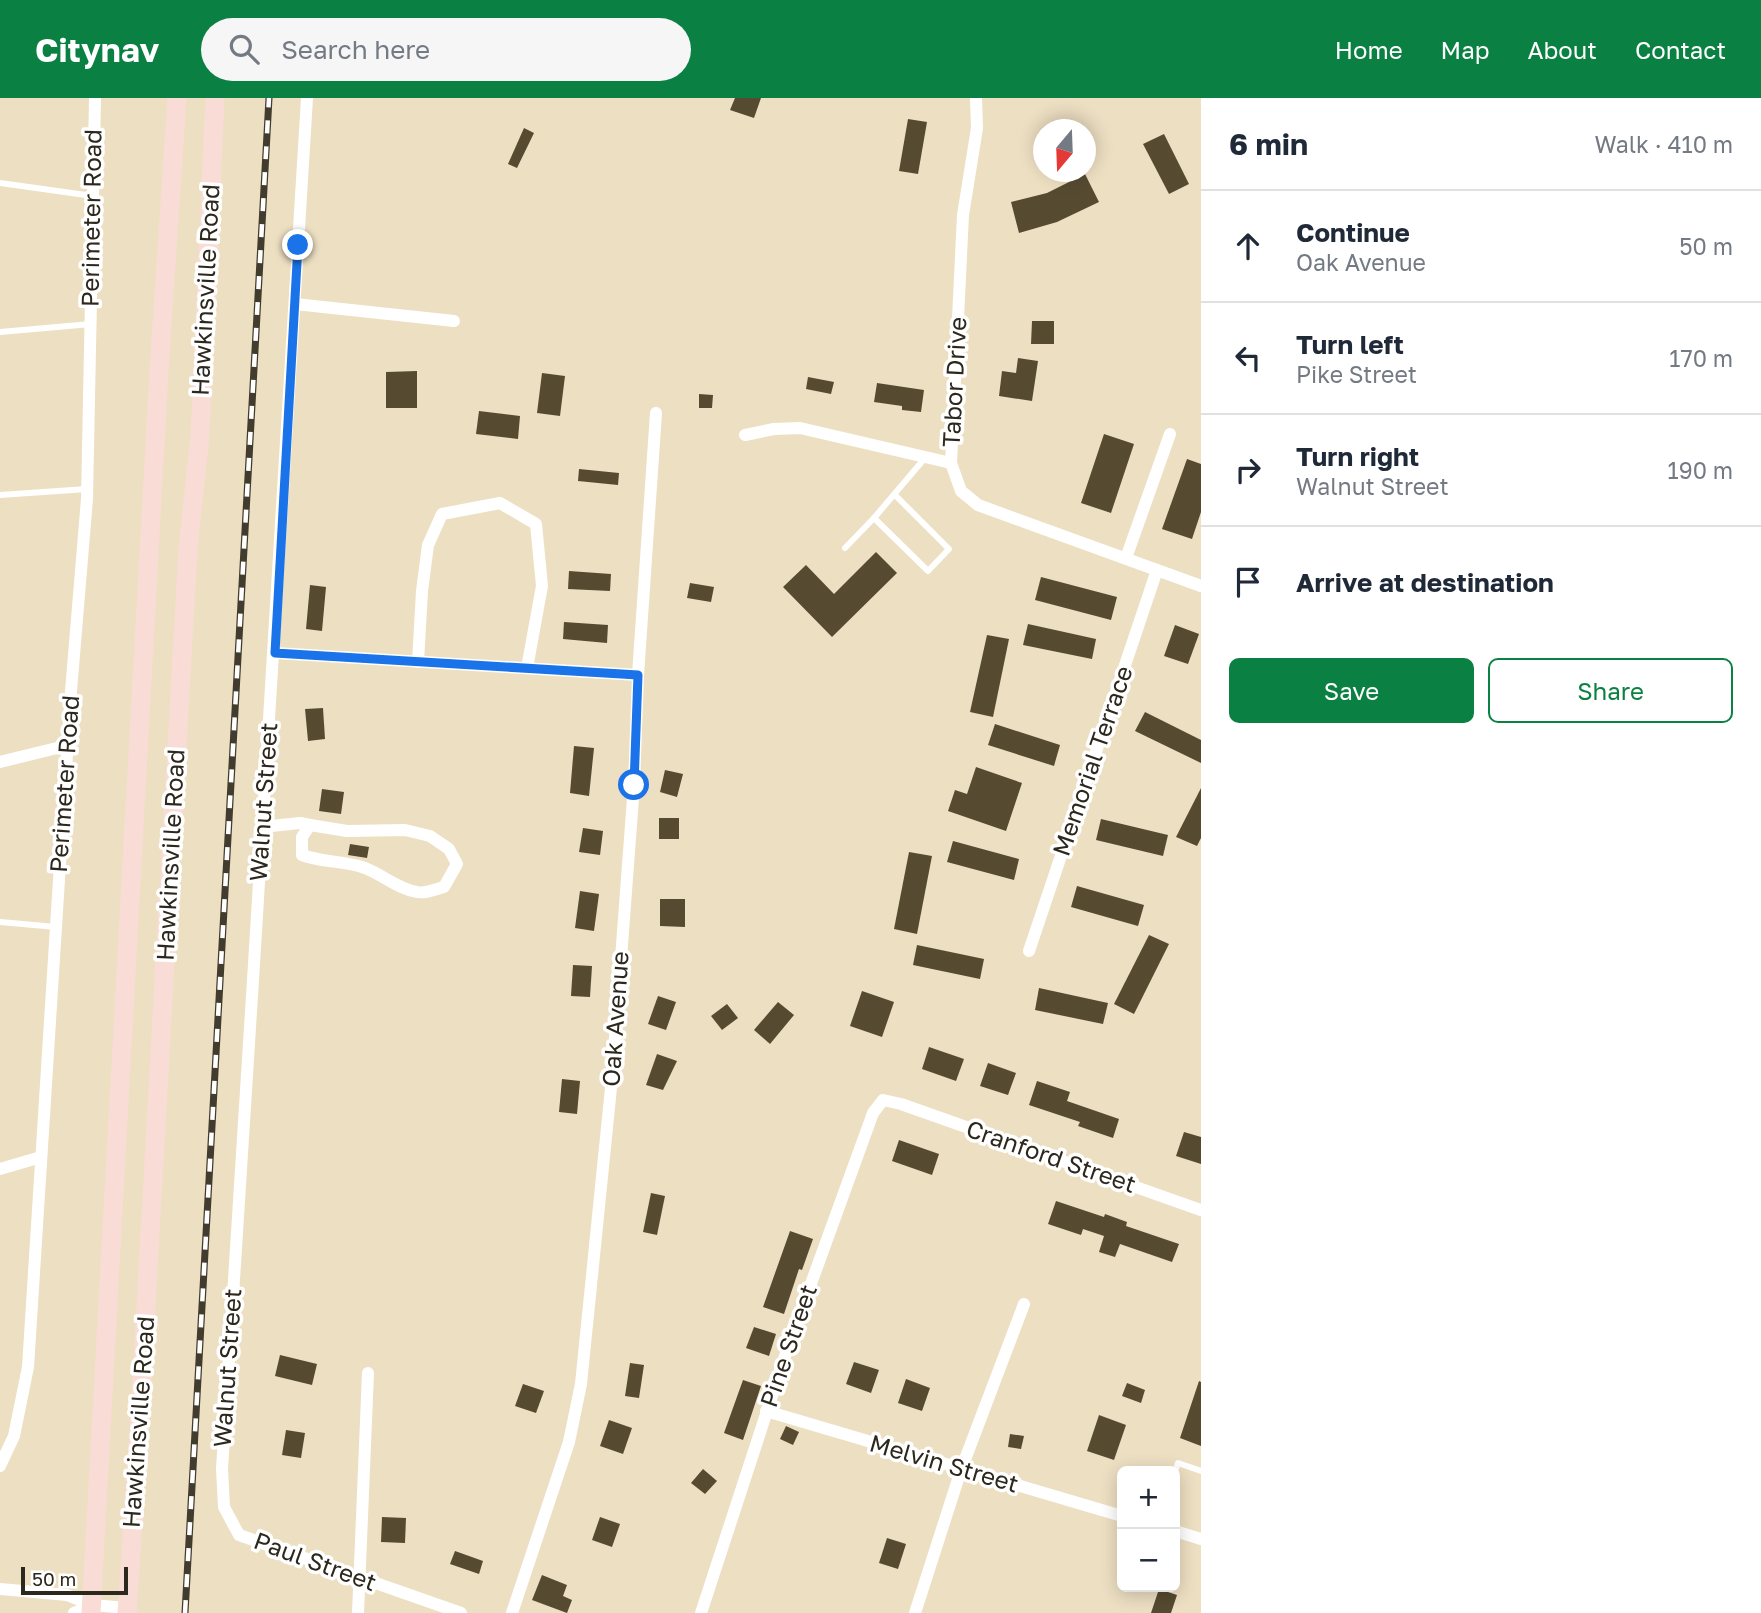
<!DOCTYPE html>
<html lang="en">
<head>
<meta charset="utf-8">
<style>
  :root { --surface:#fff; --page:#f6f6f7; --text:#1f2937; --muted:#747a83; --line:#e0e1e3; --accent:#0b8043 }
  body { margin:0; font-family:"Golos Text",sans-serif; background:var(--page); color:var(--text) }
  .controls { position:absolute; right:21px; bottom:21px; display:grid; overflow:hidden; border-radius:10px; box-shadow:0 4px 18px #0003 }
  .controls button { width:63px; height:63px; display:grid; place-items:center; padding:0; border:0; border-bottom:2px solid var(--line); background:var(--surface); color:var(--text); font:35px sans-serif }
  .compass { position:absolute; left:1033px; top:21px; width:63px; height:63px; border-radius:50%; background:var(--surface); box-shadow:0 4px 18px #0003; rotate:199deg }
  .scale { position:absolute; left:21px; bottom:18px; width:107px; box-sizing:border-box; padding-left:7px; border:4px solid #2d281d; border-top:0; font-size:19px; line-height:24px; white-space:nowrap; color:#2d281d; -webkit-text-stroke:5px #fff; paint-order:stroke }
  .stop { position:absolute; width:21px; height:21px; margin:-16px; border:5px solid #1a73e8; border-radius:50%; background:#fff }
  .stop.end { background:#1a73e8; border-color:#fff; box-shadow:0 2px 7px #0008 }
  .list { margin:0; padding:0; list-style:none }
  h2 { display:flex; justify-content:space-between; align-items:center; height:91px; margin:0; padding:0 28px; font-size:30px }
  h2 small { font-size:23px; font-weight:400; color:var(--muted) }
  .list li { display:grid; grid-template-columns:46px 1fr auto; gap:21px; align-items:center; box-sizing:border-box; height:112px; padding:0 28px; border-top:2px solid var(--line) }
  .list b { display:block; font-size:26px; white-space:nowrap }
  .list p { margin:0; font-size:23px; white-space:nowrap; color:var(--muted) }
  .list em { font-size:23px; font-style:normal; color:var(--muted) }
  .actions { display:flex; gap:14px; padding:21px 28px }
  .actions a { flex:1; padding:16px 0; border:2px solid var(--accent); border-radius:10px; text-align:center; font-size:24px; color:var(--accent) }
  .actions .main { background:var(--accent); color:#fff }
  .icon { flex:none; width:38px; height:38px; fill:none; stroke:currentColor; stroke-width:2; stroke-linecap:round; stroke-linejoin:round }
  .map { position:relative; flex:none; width:1201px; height:1515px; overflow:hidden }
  header { display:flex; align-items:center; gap:42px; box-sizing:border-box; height:98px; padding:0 35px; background:var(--accent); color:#fff }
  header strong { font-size:33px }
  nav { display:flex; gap:38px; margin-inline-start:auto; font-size:24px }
  .search { width:490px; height:63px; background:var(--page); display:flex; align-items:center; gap:18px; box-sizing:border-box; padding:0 24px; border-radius:38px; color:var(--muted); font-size:26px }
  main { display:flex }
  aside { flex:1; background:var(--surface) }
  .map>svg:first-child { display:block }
  .building { fill:#564b31 }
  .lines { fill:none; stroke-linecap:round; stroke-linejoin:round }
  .lane { stroke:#fff; stroke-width:6 }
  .street { stroke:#fff; stroke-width:12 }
  .primary { stroke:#fadcd7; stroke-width:19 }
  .rail-casing { stroke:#423c2f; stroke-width:7 }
  .rail { stroke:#fff; stroke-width:4.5; stroke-dasharray:13; stroke-linecap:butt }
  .route { stroke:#1a73e8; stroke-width:9 }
  .labels { text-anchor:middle; stroke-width:7; stroke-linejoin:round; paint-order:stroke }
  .street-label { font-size:24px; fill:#2d281d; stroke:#fff }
</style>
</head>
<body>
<header>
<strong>Citynav</strong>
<div class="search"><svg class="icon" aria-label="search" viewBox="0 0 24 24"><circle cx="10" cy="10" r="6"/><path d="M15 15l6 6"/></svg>Search here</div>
<nav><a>Home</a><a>Map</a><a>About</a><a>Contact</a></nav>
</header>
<main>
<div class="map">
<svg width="1201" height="1515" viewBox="0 0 1201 1515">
  <rect width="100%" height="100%" fill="#eddfc2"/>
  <g class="building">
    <path d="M735 0H761L754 20 730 12Z"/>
    <path d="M908 21 927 24 918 76 899 73Z"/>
    <path d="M524 30 534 35 517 70 508 66Z"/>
    <path d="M1164 36 1189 86 1169 96 1143 46Z"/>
    <path d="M1085 76 1099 104 1057 124 1019 135 1011 104 1047 95Z"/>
    <path d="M1032 223H1054V246H1031Z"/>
    <path d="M1018 260 1038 263 1032 303 999 298 1002 273 1016 275Z"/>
    <path d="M417 273V310H386V274Z"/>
    <path d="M542 275 565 278 560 318 537 315Z"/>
    <path d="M808 279 834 284 831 296 806 291Z"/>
    <path d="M877 285 924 292 921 314 902 312V308L874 304Z"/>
    <path d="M699 296 713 297 712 310H699Z"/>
    <path d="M479 313 520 318 518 341 476 336Z"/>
    <path d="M1104 336 1134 346 1111 415 1081 405Z"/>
    <path d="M1187 361 1201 366V414L1192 441 1162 431Z"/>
    <path d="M579 371 619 375 618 387 578 383Z"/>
    <path d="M876 454 897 475 832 539 783 489 806 467 834 496Z"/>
    <path d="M569 473 611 476 610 493 568 491Z"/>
    <path d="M1041 479 1117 499 1111 522 1035 502Z"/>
    <path d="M690 485 714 489 711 504 687 500Z"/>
    <path d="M310 487 326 489 322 533 306 531Z"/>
    <path d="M564 524 608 527 607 545 563 541Z"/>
    <path d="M1028 526 1096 541 1092 561 1023 547Z"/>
    <path d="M1175 527 1199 536 1188 566 1164 558Z"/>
    <path d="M987 537 1009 541 993 619 970 614Z"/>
    <path d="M323 610 325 641 308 643 305 611Z"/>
    <path d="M1145 614 1201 642V665L1135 633Z"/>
    <path d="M995 626 1060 647 1054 668 988 647Z"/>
    <path d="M574 648 594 650 589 698 570 695Z"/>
    <path d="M976 669 1022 685 1006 733 948 713 955 692 967 696Z"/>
    <path d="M665 672 683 676 677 699 660 694Z"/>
    <path d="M1201 690V740L1197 748 1176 739Z"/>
    <path d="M322 691 344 694 341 716 319 713Z"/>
    <rect x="659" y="720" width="20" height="21"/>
    <path d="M1101 721 1168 737 1163 758 1096 742Z"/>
    <path d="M583 730 603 733 600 757 579 754Z"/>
    <path d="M953 743 1019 761 1014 782 947 764Z"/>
    <path d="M350 746 369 749 367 760 348 757Z"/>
    <path d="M909 754 932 758 917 836 894 831Z"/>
    <path d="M1077 788 1144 807 1138 828 1071 809Z"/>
    <path d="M580 793 599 796 594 833 575 830Z"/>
    <path d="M660 801H685V829L660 828Z"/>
    <path d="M1149 837 1169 846 1134 916 1114 906Z"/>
    <path d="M917 847 984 861 980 881 913 867Z"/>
    <path d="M573 867 592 868 590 899 571 898Z"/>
    <path d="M1039 890 1108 905 1103 926 1035 912Z"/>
    <path d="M862 893 894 904 882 939 850 928Z"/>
    <path d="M658 898 676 904 666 932 648 926Z"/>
    <path d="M778 904 794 917 770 946 754 932Z"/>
    <path d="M727 906 738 920 722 932 711 918Z"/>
    <path d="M929 949 964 961 956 983 922 971Z"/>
    <path d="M657 956 677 963 663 992 646 987Z"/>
    <path d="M988 965 1016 975 1008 997 980 988Z"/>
    <path d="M562 981 580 983 577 1016 559 1014Z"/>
    <path d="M1037 983 1070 994 1067 1003 1119 1021 1113 1040 1078 1028 1080 1024 1029 1007Z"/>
    <path d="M1184 1034 1201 1039V1066L1176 1058Z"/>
    <path d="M899 1042 939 1056 932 1077 892 1063Z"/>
    <path d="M651 1095 665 1098 657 1137 643 1134Z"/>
    <path d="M1056 1103 1104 1119 1105 1116 1127 1124 1126 1128 1179 1146 1172 1164 1120 1146 1115 1159 1099 1154 1104 1138 1083 1131 1081 1137 1048 1126Z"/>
    <path d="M790 1133 813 1141 802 1172 799 1171 784 1216 763 1209Z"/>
    <path d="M754 1229 776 1236 769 1258 746 1250Z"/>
    <path d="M280 1257 317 1266 312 1287 275 1278Z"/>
    <path d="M854 1264 879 1272 871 1295 846 1286Z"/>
    <path d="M630 1265 644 1267 639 1300 625 1298Z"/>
    <path d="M906 1281 930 1290 922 1313 898 1305Z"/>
    <path d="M743 1282 761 1288 743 1342 724 1335Z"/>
    <path d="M1199 1283 1201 1284V1348L1180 1340Z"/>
    <path d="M1127 1285 1145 1292 1141 1305 1122 1298Z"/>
    <path d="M523 1286 544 1293 536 1315 515 1308Z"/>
    <path d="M1099 1317 1126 1327 1114 1362 1087 1353Z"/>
    <path d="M609 1322 632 1330 623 1356 600 1348Z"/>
    <path d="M786 1328 799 1334 793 1347 780 1341Z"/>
    <path d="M286 1332 305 1335 301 1360 282 1357Z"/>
    <path d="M1010 1336 1024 1338 1021 1351 1008 1349Z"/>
    <path d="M703 1371 717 1383 705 1396 691 1385Z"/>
    <path d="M382 1419 406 1420 405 1445 381 1444Z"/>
    <path d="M600 1419 620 1426 612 1449 592 1442Z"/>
    <path d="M887 1440 906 1446 898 1471 879 1465Z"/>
    <path d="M455 1453 483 1463 479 1476 450 1466Z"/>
    <path d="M542 1477 567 1487 563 1498 572 1502 567 1515 532 1502Z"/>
    <path d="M1159 1491 1177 1497 1171 1515H1151Z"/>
  </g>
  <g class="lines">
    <g class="lane">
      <path d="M0 85 93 98"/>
      <path d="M0 234 91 226"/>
      <path d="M0 397 87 391"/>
      <path d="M895 397 949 451 928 473 874 420 925 360"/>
      <path d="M845 450 874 420"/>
      <path d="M0 824 56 829"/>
      <path d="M1175 1374 1178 1365 1201 1373"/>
    </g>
    <g class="street">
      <path d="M307 0C282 457 250 914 222 1371L224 1409 239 1437 461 1515"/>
      <path d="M976 0 977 30 963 117 951 365 961 393 978 407 1201 488"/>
      <path d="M295 206 454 223"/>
      <path d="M745 337 774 331 800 330 951 365"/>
      <path d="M1126 460 1170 336"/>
      <path d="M275 555 638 577"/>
      <path d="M418 564 422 493 428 447 442 416 500 405 536 426 542 488 527 570"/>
      <path d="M0 664 69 647"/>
      <path d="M310 727 347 733 405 732 430 738 449 751 457 766 444 789C436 791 426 796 417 794 397 791 381 775 362 769 342 763 321 764 302 757V739Z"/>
      <path d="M261 729 300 725 310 727"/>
      <path d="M1029 853 1157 472"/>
      <path d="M0 1071 41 1059"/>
      <path d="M766 1313 1122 1418"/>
      <path d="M0 1368 14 1338 28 1269 71 593 87 401 95 0"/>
      <path d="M1175 1433 1201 1441"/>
      <path d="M0 1491 67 1497 92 1507 127 1510"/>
      <path d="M74 1515 92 1507"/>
      <path d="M358 1515 368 1275"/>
      <path d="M512 1515 569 1344 581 1286 612 980 634 687 638 577 656 315"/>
      <path d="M701 1515 788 1249 873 1015 883 1002 901 1006 1201 1112"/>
      <path d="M915 1515 961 1372 1024 1206"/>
    </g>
    <g class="primary">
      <path d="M91 1515 159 272 177 0"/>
      <path d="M127 1515 139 1334 188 450 200 337 215 0"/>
    </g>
    <defs>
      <path id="rail" d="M185 1515 269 0"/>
    </defs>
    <use href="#rail" class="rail-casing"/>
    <use href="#rail" class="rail"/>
  </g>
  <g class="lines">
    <path class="route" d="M298 147 275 555 638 577 634 687"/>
  </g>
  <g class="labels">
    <g class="street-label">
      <text transform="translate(92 120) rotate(-89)" y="8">Perimeter Road</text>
      <text transform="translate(206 192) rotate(-87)" y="8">Hawkinsville Road</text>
      <text transform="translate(955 284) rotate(-87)" y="8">Tabor Drive</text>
      <text transform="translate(1093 663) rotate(-71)" y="8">Memorial Terrace</text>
      <text transform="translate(65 686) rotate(-86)" y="8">Perimeter Road</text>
      <text transform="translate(264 704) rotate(-86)" y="8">Walnut Street</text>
      <text transform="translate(171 757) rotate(-87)" y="8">Hawkinsville Road</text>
      <text transform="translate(616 921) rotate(-86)" y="8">Oak Avenue</text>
      <text transform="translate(1051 1059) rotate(19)" y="8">Cranford Street</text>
      <text transform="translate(789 1248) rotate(-71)" y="8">Pine Street</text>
      <text transform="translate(228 1270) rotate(-86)" y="8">Walnut Street</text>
      <text transform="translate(139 1324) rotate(-86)" y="8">Hawkinsville Road</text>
      <text transform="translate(944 1366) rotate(16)" y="8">Melvin Street</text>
      <text transform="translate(315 1464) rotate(20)" y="8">Paul Street</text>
    </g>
  </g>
</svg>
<div class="controls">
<button>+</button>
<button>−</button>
</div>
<svg class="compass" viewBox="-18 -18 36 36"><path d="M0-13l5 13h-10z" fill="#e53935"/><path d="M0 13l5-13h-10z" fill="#747a83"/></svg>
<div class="scale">50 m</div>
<div class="stop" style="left:634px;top:687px"></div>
<div class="stop end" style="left:298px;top:147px"></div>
</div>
<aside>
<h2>6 min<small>Walk · 410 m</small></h2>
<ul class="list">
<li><svg class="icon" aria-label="ahead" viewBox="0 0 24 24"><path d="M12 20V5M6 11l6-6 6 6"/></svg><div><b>Continue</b><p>Oak Avenue</p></div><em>50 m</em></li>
<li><svg class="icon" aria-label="left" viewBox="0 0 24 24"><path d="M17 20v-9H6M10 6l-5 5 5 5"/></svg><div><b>Turn left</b><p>Pike Street</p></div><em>170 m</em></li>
<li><svg class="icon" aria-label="right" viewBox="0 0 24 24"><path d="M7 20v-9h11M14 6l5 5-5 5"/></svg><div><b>Turn right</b><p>Walnut Street</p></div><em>190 m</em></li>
<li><svg class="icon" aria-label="arrive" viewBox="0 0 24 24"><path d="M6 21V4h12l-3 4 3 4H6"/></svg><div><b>Arrive at destination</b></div></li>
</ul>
<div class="actions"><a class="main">Save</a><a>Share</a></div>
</aside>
</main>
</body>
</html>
